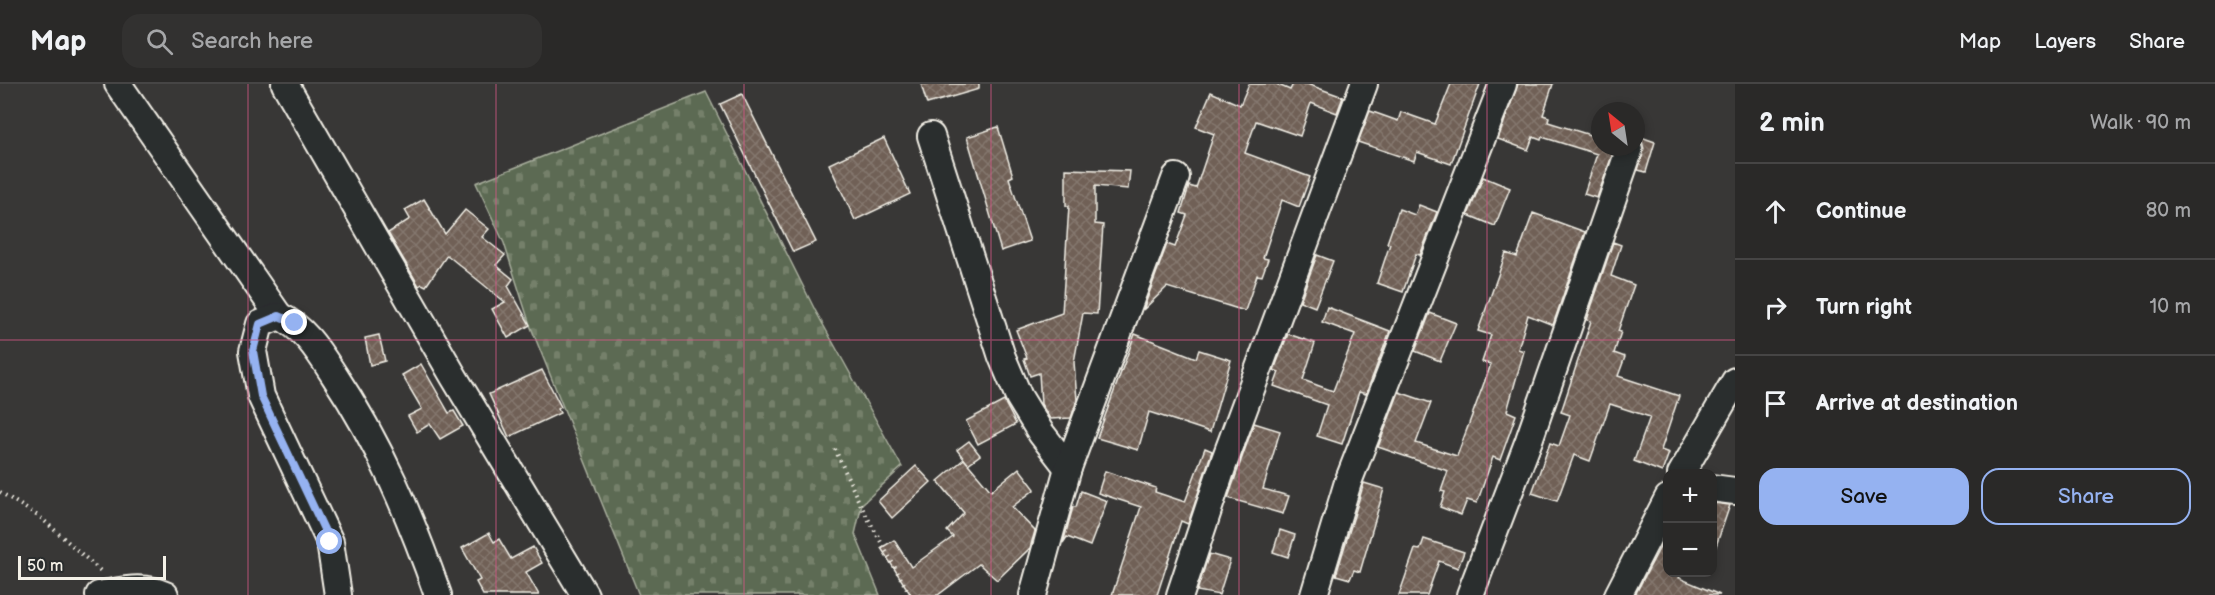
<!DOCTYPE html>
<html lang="en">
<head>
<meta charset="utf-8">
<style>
  :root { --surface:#2a2928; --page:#323130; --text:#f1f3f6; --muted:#a5a6a8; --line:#464545; --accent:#95b2f1 }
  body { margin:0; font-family:"Balsamiq Sans",sans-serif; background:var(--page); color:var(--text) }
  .controls { position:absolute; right:18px; bottom:18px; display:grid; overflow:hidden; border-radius:12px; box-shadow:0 3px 9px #0003 }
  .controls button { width:54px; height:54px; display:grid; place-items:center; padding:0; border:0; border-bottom:2px solid var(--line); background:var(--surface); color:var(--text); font:30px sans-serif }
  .compass { position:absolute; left:1591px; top:18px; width:54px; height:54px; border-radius:50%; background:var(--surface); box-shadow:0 3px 9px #0003; rotate:330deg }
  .scale { position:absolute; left:18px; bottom:15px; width:148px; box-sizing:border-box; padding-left:6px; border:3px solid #f4f1e8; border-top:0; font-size:16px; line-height:21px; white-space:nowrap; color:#f4f1e8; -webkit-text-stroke:4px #2a2d2e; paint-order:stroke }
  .stop { position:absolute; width:18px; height:18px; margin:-14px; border:4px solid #95b2f1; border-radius:50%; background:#fff }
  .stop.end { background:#95b2f1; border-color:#fff; box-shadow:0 2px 6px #0008 }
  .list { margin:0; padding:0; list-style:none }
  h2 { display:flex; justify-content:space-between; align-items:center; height:78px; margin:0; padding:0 24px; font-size:26px }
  h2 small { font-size:20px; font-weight:400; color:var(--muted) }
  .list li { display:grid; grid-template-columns:39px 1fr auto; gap:18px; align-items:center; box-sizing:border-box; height:96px; padding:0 24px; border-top:2px solid var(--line) }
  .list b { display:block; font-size:22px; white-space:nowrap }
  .list em { font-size:20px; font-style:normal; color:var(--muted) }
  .actions { display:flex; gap:12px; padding:18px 24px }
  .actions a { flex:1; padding:14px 0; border:2px solid var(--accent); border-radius:18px; text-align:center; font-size:21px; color:var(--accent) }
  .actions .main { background:var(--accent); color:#111 }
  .icon { flex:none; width:33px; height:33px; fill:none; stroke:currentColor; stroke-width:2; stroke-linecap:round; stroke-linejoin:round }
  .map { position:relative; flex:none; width:1735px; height:511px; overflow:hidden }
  header { display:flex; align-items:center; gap:36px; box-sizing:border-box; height:84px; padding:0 30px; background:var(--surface); border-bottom:2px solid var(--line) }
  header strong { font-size:28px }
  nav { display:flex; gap:33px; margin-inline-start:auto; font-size:21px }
  .search { width:420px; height:54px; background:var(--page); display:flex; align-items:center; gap:15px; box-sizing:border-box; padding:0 21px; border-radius:18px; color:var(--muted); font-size:22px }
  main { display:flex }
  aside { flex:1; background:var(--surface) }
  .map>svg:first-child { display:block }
  .cemetery { fill:url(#cemetery-stones); stroke:#a8ae9d; stroke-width:1.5 }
  .building { fill:url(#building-cross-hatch); stroke:#f4f1e8; stroke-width:1.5 }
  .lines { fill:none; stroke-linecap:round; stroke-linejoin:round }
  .minor-casing { stroke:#f4f1e8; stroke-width:30 }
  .path { stroke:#f4f1e8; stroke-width:4; stroke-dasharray:1.5 4.5; stroke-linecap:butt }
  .minor { stroke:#2a2d2e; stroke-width:26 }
  .route { stroke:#95b2f1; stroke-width:8 }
  .grid { fill:none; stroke:#d15985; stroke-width:1.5; stroke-opacity:0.55 }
</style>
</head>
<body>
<header>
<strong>Map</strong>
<div class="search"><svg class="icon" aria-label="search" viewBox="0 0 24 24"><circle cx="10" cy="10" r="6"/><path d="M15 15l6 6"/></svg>Search here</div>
<nav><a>Map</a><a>Layers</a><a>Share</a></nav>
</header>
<main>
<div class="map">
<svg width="1735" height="511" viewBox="0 0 1735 511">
  <defs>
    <pattern id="cemetery-stones" width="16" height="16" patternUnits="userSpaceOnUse" patternTransform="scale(1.5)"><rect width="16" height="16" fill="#5c6a52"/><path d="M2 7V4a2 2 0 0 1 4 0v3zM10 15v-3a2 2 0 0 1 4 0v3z" fill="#74806b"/></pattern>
    <pattern id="building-cross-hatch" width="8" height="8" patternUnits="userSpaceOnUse" patternTransform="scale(1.5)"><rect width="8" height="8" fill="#6f6056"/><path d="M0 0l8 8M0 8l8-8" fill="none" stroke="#84776e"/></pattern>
  </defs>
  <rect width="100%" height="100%" fill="#383736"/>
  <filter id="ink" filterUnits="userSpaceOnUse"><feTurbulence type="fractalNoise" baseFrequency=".0167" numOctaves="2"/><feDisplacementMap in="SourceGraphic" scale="12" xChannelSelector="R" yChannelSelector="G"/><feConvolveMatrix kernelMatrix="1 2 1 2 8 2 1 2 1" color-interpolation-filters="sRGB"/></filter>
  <g filter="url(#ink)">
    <path class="cemetery" d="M706 8 815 226 902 383 862 420 855 450 880 511H639L530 241 504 159 476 99Z"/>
    <g class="building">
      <path d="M921 0H979V5L927 20Z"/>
      <path d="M1249 0H1276L1290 6 1293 0H1307L1343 13 1337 29 1311 19 1300 52 1256 37 1245 69 1310 93 1299 123 1282 116 1263 174 1268 175 1262 192 1257 191 1245 227 1167 203 1143 226 1167 160 1175 163 1187 131 1181 129 1189 102 1196 104 1214 50 1196 43 1211 8 1240 21Z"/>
      <path d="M1451 0H1480L1451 80 1417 68 1414 77 1358 58 1370 27 1398 37 1401 28 1435 40Z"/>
      <path d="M1518 0H1553L1543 31 1549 33 1548 38 1600 54V63H1615L1597 114 1584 110 1597 70 1542 53 1541 56 1533 53 1528 66 1498 55Z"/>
      <path d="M742 10 816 158 793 168 720 20Z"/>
      <path d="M998 43 1013 92 1009 94 1030 157 1001 167 967 53Z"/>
      <path d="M1641 53 1655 58 1646 88 1638 86 1644 65Z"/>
      <path d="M884 54 910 110 855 136 829 80Z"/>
      <path d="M1066 85 1130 87 1128 105 1095 102V140L1103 141 1097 230 1083 229 1074 278 1077 316 1071 334 1050 335 1041 320 1039 289 1030 292 1024 275 1027 274 1016 246 1062 229 1069 122H1066Z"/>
      <path d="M1483 93 1510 104 1495 142 1468 131Z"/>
      <path d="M424 115 445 150 465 126 489 145 482 153 505 171 496 181 513 195 508 202 530 241 508 254 492 225 505 218 447 171 426 202 422 200 419 202 388 149 410 135 405 126Z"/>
      <path d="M1419 121 1437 128 1420 171 1416 170 1403 208 1377 199 1390 160 1387 159 1399 125 1415 131Z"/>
      <path d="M1533 129 1585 148 1553 241 1528 231 1518 265 1524 267 1507 327 1516 331 1500 376 1493 373 1477 419 1467 416 1461 431 1440 423 1445 408 1441 407 1448 387 1378 363 1399 308 1431 319 1416 359 1457 372 1491 280 1482 278 1491 251 1478 247 1506 169 1517 173Z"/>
      <path d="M1613 158 1621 161 1611 192 1634 201 1618 247 1621 248 1614 269 1625 273 1618 292 1679 312 1661 366 1669 369 1662 388 1634 377 1650 333 1610 320 1590 377 1574 371 1557 417 1532 409 1550 359 1559 362 1570 331 1561 328 1591 237 1587 236Z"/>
      <path d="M1317 171 1333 177 1315 223 1300 217Z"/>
      <path d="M1327 223 1390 247 1366 310 1359 308 1342 360 1317 352 1327 321 1274 302 1279 288 1274 286 1288 250 1315 259 1303 296 1333 307 1355 250 1322 238Z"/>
      <path d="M1430 229 1456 239 1440 277 1415 267Z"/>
      <path d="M1135 250 1196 274 1199 266 1231 276 1210 348 1149 328 1138 366 1097 354Z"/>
      <path d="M379 251 385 277 370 281 365 254Z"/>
      <path d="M421 280 449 329 454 327 463 342 440 355 430 340 417 348 408 332 422 325 402 291Z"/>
      <path d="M542 286 561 323 558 325 560 329 509 353 489 310Z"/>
      <path d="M1004 317 1016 340 978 360 966 337Z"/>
      <path d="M1254 339 1280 347 1263 405 1289 412 1283 430 1228 414Z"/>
      <path d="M969 357 980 371 968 380 957 366Z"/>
      <path d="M1205 364 1212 367 1188 440 1181 437 1157 511H1112L1141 423 1098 409 1105 387 1156 404 1155 408 1185 418Z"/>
      <path d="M964 375 991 407 1019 384 1035 405 1012 423 1035 447 1030 464 997 496 979 480 938 511H911L881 464 894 456 911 483 953 453 947 447 964 429 938 397Z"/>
      <path d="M916 382 931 398 892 434 878 417Z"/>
      <path d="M1364 399 1384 405 1360 488 1354 486 1350 495 1336 491Z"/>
      <path d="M1081 407 1107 417 1090 462 1067 453 1063 459 1073 423H1076Z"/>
      <path d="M1713 419 1730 421 1715 465 1713 464Z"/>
      <path d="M1280 446 1295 451 1288 473 1273 468Z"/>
      <path d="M1668 448V489H1682L1679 494 1720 511H1635Z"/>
      <path d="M489 449 494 458 499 455 511 475 533 463 542 479 526 488 539 511H483L476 498 480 496 462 464Z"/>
      <path d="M1424 455 1464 468 1458 484 1439 477 1427 511H1399L1415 465 1420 466Z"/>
      <path d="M1209 470 1230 476 1219 511 1197 507Z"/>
    </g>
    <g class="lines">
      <defs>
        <g id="minor">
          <path d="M118 0 279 232"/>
          <path d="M285 0 454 293 585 511"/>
          <path d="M931 52 1002 273 1019 313 1041 349 1068 384"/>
          <path d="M1681 390 1735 297"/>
          <path d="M1712 404 1735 407"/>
          <path d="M99 511C120 506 145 501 165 511"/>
          <path d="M338 511 330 458 261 312 253 267 260 240 279 232C305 244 319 268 334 291 380 360 411 434 438 511"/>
          <path d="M1033 511 1068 384 1176 93"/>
          <path d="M1180 511 1223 381 1364 0"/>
          <path d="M1314 511 1348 398 1503 0"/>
          <path d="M1470 511 1529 356 1629 67"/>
          <path d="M1618 511 1668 414"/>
        </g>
      </defs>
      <use href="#minor" class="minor-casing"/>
      <g class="path">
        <path d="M835 365 859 418 910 511"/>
        <path d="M0 408 41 434 103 489"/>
      </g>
      <use href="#minor" class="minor"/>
    </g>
  </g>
  <g class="lines" filter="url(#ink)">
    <path class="route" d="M295 239 279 232 260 240 253 267 261 312 330 458"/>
  </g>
  <path class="grid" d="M248 0V511M496 0V511M744 0V511M991 0V511M1239 0V511M1487 0V511M0 256H1735"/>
</svg>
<div class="controls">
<button>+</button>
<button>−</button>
</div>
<svg class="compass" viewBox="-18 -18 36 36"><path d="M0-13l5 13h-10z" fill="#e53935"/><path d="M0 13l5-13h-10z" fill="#a5a6a8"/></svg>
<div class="scale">50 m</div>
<div class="stop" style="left:330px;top:458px"></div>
<div class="stop end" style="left:295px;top:239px"></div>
</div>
<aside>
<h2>2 min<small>Walk · 90 m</small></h2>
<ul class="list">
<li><svg class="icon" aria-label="ahead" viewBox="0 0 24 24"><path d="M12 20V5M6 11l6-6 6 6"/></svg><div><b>Continue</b></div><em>80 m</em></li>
<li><svg class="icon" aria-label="right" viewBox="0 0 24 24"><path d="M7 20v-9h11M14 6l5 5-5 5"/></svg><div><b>Turn right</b></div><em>10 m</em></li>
<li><svg class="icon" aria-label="arrive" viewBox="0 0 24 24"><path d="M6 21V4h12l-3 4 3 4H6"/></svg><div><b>Arrive at destination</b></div></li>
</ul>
<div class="actions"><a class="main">Save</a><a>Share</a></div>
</aside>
</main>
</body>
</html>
